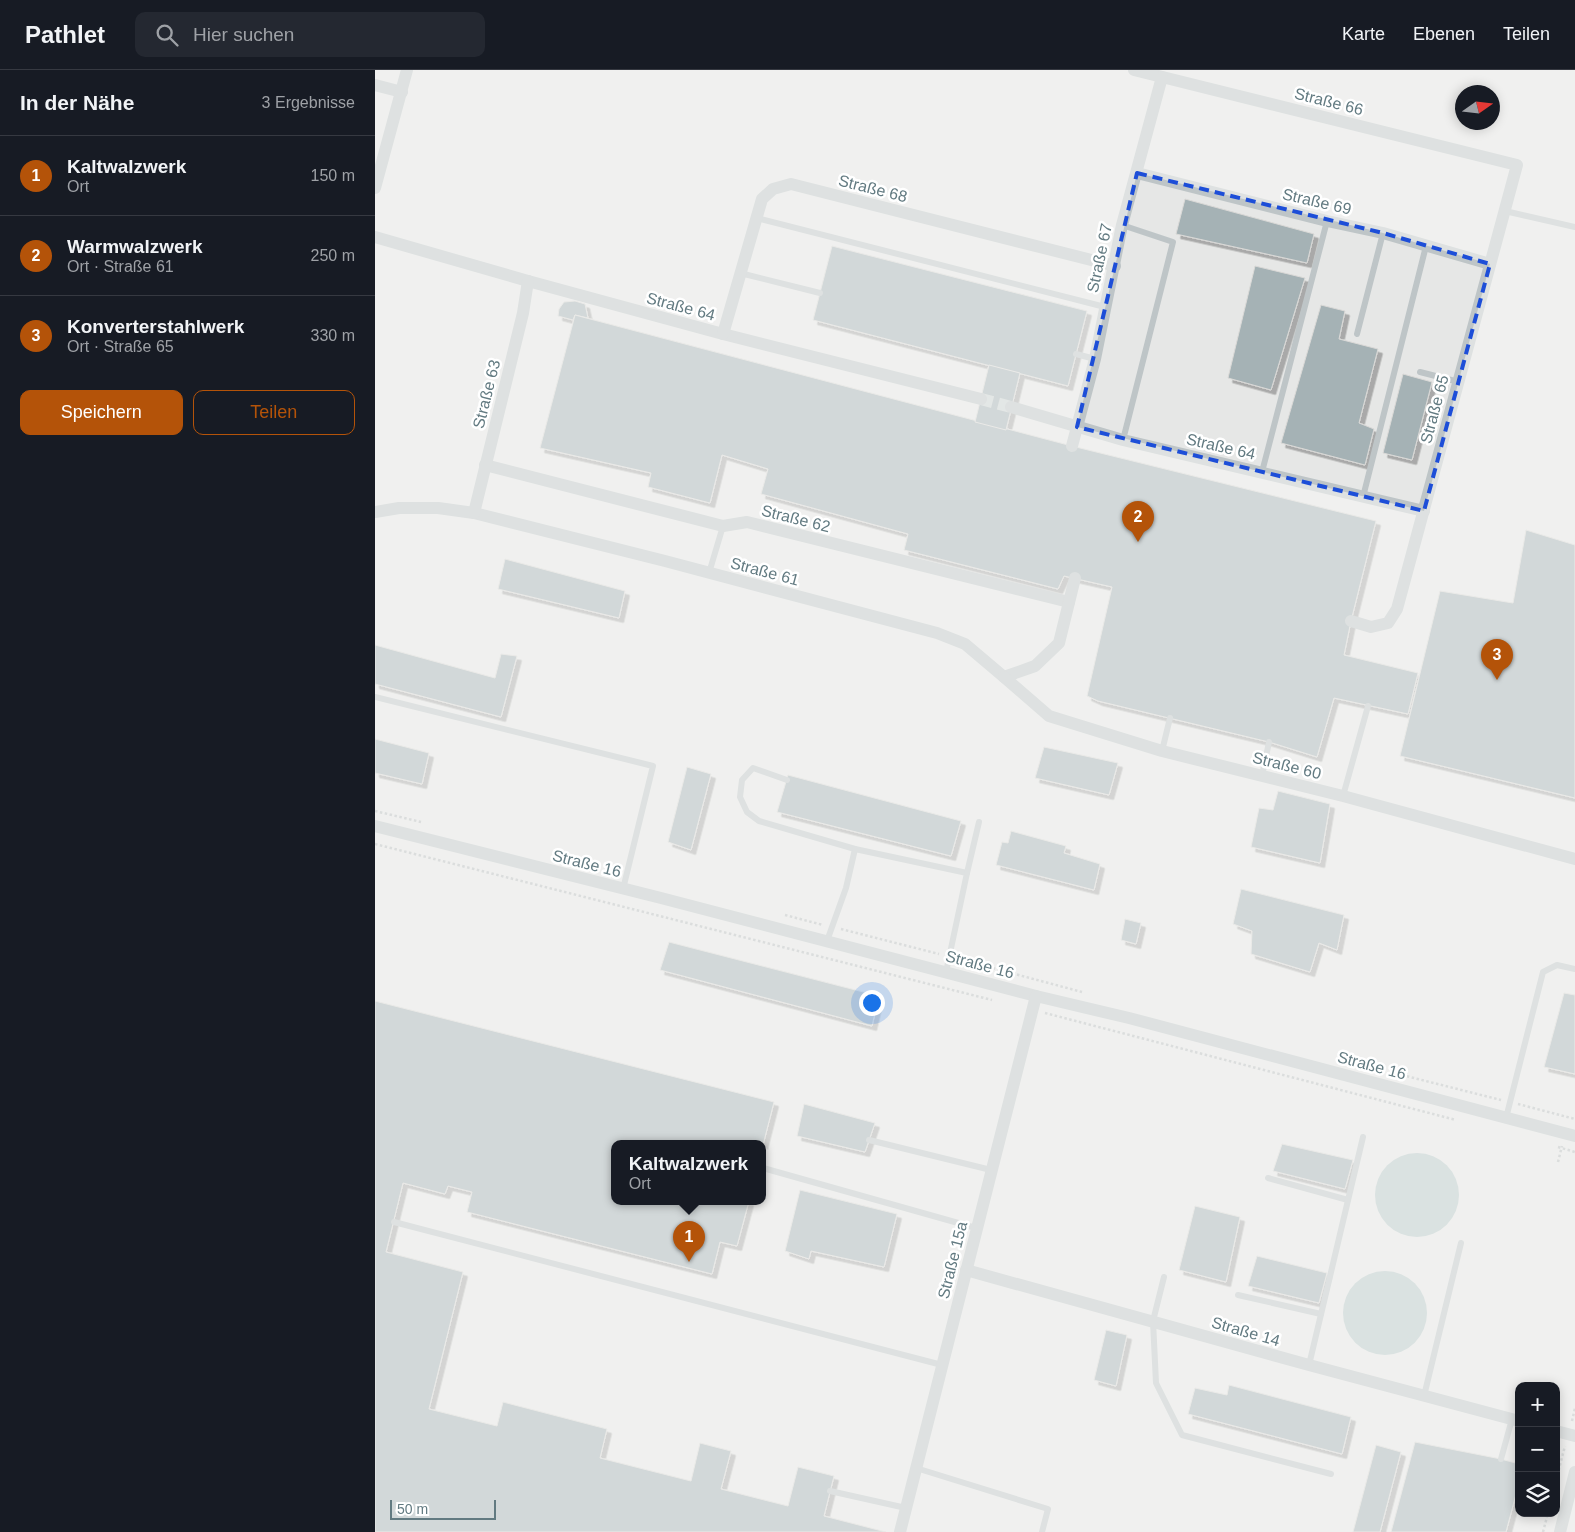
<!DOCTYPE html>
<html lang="de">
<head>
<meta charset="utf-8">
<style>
  :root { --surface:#171b24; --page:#242831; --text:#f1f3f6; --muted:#9ea1a6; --line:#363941; --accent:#b45309 }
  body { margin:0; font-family:Arial,sans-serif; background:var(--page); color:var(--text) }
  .controls { position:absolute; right:15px; bottom:15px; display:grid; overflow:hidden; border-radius:10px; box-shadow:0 2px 12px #0003 }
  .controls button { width:45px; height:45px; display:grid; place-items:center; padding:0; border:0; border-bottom:1px solid var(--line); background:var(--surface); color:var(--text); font:25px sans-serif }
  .compass { position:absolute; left:1080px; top:15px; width:45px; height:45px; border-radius:50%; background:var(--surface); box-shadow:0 2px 12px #0003; rotate:76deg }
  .scale { position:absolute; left:15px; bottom:12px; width:106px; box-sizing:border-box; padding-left:5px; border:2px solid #627a81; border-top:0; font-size:14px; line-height:18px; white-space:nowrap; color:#627a81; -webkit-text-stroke:4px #fff; paint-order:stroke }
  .you { position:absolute; left:496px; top:932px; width:18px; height:18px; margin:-12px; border:4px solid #fff; border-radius:50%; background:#1a73e8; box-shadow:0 0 0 8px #1a73e833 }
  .badge { display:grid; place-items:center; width:32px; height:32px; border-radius:50%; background:var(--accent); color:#fff; font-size:16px; font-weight:700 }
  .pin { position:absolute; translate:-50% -41px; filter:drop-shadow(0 1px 2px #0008) }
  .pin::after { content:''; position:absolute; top:26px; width:18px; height:15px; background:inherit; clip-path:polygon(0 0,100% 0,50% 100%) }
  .popup { position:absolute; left:236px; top:1070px; width:155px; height:65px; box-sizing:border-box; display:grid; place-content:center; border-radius:10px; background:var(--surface); filter:drop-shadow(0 1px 4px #0005); font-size:16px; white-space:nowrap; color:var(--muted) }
  .popup b { font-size:19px; color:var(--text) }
  .popup::after { content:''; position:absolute; left:50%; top:100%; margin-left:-10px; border:10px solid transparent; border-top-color:var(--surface) }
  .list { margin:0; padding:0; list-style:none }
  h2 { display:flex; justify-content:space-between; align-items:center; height:65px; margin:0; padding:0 20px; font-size:21px }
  h2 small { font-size:16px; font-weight:400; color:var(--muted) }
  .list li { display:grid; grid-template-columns:32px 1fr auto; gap:15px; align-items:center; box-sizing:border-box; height:80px; padding:0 20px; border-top:1px solid var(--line) }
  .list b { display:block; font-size:19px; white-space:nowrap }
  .list p { margin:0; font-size:16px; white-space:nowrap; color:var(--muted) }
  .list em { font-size:16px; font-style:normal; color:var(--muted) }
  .actions { display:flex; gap:10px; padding:15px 20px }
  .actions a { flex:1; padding:11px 0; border:1px solid var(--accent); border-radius:10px; text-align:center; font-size:18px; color:var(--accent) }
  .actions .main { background:var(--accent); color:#fff }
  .icon { flex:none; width:28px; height:28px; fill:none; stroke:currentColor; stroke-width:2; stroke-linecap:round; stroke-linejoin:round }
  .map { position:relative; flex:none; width:1200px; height:1462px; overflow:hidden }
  header { display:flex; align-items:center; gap:30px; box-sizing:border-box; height:70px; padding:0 25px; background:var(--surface); border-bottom:1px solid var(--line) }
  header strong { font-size:24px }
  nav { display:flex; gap:28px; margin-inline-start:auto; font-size:18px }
  .search { width:350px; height:45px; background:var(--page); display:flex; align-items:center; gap:12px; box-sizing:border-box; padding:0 18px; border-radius:10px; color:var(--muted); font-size:19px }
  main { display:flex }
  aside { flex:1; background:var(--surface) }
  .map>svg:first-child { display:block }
  .built { fill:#e6e7e6; fill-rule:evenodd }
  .water { fill:#b6c7c8 }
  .building { fill:#a5b2b5; stroke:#dad9d7; filter:url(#shadow) }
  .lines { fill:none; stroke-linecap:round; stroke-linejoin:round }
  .street-tunnel { stroke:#cbd2d2; stroke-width:12; stroke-dasharray:12 6; stroke-linecap:butt }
  .path { stroke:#b8bdbf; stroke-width:2.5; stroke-dasharray:2.5 2.5; stroke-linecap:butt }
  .lane { stroke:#bec5c7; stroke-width:6 }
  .street { stroke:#bec5c7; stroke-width:12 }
  .marked { fill:none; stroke:#1d4ed8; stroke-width:4; stroke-dasharray:10 6; stroke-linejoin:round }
  .labels { text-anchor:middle; stroke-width:5; stroke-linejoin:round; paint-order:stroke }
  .street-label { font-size:16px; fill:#627a81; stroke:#fff }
</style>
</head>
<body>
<header>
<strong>Pathlet</strong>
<div class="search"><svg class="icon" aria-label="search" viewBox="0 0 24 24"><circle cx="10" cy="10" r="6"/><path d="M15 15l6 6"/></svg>Hier suchen</div>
<nav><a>Karte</a><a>Ebenen</a><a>Teilen</a></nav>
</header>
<main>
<aside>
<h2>In der Nähe<small>3 Ergebnisse</small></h2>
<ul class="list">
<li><span class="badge">1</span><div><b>Kaltwalzwerk</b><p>Ort</p></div><em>150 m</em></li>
<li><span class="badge">2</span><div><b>Warmwalzwerk</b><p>Ort · Straße 61</p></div><em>250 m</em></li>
<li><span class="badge">3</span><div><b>Konverterstahlwerk</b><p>Ort · Straße 65</p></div><em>330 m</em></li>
</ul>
<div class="actions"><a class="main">Speichern</a><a>Teilen</a></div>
</aside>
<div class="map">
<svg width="1200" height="1462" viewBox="0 0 1200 1462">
  <defs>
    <filter id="shadow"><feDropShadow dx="4.5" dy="4.5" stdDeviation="0" flood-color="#0004"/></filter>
  </defs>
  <rect width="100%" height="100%" fill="#f8f7f5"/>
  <path class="built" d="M0 0H1200V1462H0ZM1088 22H1118V52H1088ZM240 1073H388V1131H240ZM1144 1316H1181V1443H1144Z"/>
  <g class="water">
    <circle cx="1042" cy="1125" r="42"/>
    <circle cx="1010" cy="1243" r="42"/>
  </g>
  <g class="building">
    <path d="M810 129 939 164 932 193 801 164Z"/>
    <path d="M457 176 712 241 693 316 438 250Z"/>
    <path d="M880 196 930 208 896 320 853 308Z"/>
    <path d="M200 231 210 234 213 248 200 245 198 250 183 246 184 239 189 232Z"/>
    <path d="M946 235 970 241 964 269 1003 279 984 353 999 359 990 395 906 373Z"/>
    <path d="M200 245 697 376 1001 451 976 551 969 585 1043 603 1033 644 959 628 942 687 894 672 723 631 712 626 737 517 689 506 683 519 529 480 533 464 386 424 393 399 347 385 335 433 273 417 276 403 165 378Z"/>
    <path d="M614 295 645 303 631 360 600 352Z"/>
    <path d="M1028 304 1057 312 1037 390 1008 383Z"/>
    <path d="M1151 460 1200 475V728L1025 686 1065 521 1138 533Z"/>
    <path d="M130 489 250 521 244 548 123 519Z"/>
    <path d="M0 575 120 608 126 584 142 586 126 647 0 614Z"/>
    <path d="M0 669 54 683 47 714 0 703Z"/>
    <path d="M669 677 743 693 734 725 660 708Z"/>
    <path d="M312 697 336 704 316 780 293 772Z"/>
    <path d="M413 705 586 751 576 786 402 742Z"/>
    <path d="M903 721 955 734 945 793 876 777 884 738 898 740Z"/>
    <path d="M636 761 691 776 689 783 725 794 719 820 621 795 627 772 633 773Z"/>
    <path d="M866 819 969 845 962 880 944 873 935 902 876 884 877 861 858 854Z"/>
    <path d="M750 849 766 853 761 874 746 870Z"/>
    <path d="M294 872 504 926 497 956 285 900Z"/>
    <path d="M1189 923 1200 925V1004L1169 997Z"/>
    <path d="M0 931 399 1032 388 1075V1073H240V1131H374L362 1176 345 1172 337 1204 92 1142 97 1122 73 1116 70 1124 28 1113 11 1182 88 1202 54 1339 122 1356 128 1332 232 1359 225 1388 316 1411 325 1373 356 1381 346 1419 413 1436 423 1397 459 1406 449 1446 511 1462H0Z"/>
    <path d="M429 1034 500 1053 490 1082 422 1066Z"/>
    <path d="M907 1074 978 1090 970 1119 898 1101Z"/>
    <path d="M425 1120 522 1144 509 1197 436 1181 434 1189 410 1181Z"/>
    <path d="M820 1136 865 1147 851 1212 804 1200Z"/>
    <path d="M882 1186 952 1203 944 1233 873 1216Z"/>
    <path d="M731 1260 752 1265 741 1316 719 1310Z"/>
    <path d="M854 1315 976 1347 967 1384 813 1344 820 1318 852 1325Z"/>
    <path d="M1040 1372 1126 1389 1144 1394V1413L1131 1462H1016Z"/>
    <path d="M1001 1375 1026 1382 1005 1462H978Z"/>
  </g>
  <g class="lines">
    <path class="street-tunnel" d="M606 329 636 337"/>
    <g class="path">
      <path d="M0 741 46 752"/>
      <path d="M0 774 617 930"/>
      <path d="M410 845 448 855"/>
      <path d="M466 859 564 884"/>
      <path d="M584 889 707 922"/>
      <path d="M670 943 1081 1050"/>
      <path d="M1027 1005 1126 1030"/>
      <path d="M1143 1034 1200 1049"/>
      <path d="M1183 1077 1200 1082"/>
      <path d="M1183 1092 1187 1076"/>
      <path d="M1197 1351 1200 1338"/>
      <path d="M1181 1410 1190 1376"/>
      <path d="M1168 1462 1173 1443"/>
    </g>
    <g class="lane">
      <path d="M1130 141 1200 157"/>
      <path d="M382 148 730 237"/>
      <path d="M747 155 798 172 748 370"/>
      <path d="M365 203 445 223"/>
      <path d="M982 264 1008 163"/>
      <path d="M701 284 720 289"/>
      <path d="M1045 302 1084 312"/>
      <path d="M887 402 952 151"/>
      <path d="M988 427 1051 176"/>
      <path d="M334 503 348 456"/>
      <path d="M0 627 278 696 248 819"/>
      <path d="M787 681 795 648"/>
      <path d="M887 706 894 672"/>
      <path d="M412 710 378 698 367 710 365 727 372 742 384 751 480 779 471 818 452 871"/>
      <path d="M968 726 993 636"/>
      <path d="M480 779 592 803 571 902"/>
      <path d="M592 803 604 752"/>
      <path d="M1131 1048 1168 902 1182 895 1200 899"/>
      <path d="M494 1070 616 1100"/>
      <path d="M388 1098 601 1158"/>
      <path d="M893 1108 973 1130"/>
      <path d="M19 1152 567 1295"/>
      <path d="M789 1207 778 1251 781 1313 807 1365 956 1404"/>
      <path d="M863 1225 946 1244"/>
      <path d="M934 1295 988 1067"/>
      <path d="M1049 1326 1086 1173"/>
      <path d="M1126 1389 1137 1349"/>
      <path d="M541 1398 673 1439 667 1462"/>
      <path d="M455 1421 531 1438"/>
    </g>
    <g class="street">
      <path d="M759 0 1142 95 1022 539 1013 553 996 557 976 551"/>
      <path d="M0 15 27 22"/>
      <path d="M762 103 952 151 1008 163 1115 194"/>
      <path d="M0 118 32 0"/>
      <path d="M0 167 153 211 348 264 606 329"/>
      <path d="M348 264 387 129 398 119 416 114 740 196"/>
      <path d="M636 337 748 370 1049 441"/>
      <path d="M697 376 720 289 747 155 787 7"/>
      <path d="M110 395 348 456 372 452 694 532"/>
      <path d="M0 442 24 438H63L99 443 290 491 562 563 590 574 629 607 660 596 684 573 700 508"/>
      <path d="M99 443 148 243 153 211"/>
      <path d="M629 607 674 646 787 681 968 726 1200 789"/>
      <path d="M0 756 286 828 661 926 754 948 1200 1066"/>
      <path d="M591 1200 934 1295 1144 1351"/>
      <path d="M1181 1361 1200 1366"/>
      <path d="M525 1462 661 926"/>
      <path d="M1185 1462 1200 1402"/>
    </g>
  </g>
  <path d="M0 0H1200V1462H0ZM762 103 1008 163 1115 194 1049 441 702 357Z" fill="#f8f7f5" fill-opacity=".55" fill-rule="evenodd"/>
  <path class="marked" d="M762 103 1008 163 1115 194 1049 441 702 357Z"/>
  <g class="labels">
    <g class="street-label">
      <text transform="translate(954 31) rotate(14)" y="6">Straße 66</text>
      <text transform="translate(498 118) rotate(14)" y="6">Straße 68</text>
      <text transform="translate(942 131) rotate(13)" y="6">Straße 69</text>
      <text transform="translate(724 188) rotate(-78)" y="6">Straße 67</text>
      <text transform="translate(306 236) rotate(15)" y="6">Straße 64</text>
      <text transform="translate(111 324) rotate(-76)" y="6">Straße 63</text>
      <text transform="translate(1059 339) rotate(-75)" y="6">Straße 65</text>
      <text transform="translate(846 376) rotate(13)" y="6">Straße 64</text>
      <text transform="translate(421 448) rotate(14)" y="6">Straße 62</text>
      <text transform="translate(390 501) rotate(15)" y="6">Straße 61</text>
      <text transform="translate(912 695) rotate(14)" y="6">Straße 60</text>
      <text transform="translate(212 793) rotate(14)" y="6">Straße 16</text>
      <text transform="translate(605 894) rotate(15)" y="6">Straße 16</text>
      <text transform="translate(997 995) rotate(15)" y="6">Straße 16</text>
      <text transform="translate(577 1190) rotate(-76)" y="6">Straße 15a</text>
      <text transform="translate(871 1261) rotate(16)" y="6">Straße 14</text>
    </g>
  </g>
</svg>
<div class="controls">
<button>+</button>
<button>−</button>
<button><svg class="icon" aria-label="layers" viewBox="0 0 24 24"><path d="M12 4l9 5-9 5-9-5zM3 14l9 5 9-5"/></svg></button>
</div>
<svg class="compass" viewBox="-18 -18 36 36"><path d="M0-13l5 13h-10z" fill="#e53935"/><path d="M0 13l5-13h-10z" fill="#9ea1a6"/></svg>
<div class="scale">50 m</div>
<div class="you"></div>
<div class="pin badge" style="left:314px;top:1192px">1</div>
<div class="popup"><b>Kaltwalzwerk</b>Ort</div>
<div class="pin badge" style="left:763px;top:472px">2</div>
<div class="pin badge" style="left:1122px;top:610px">3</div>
</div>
</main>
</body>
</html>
